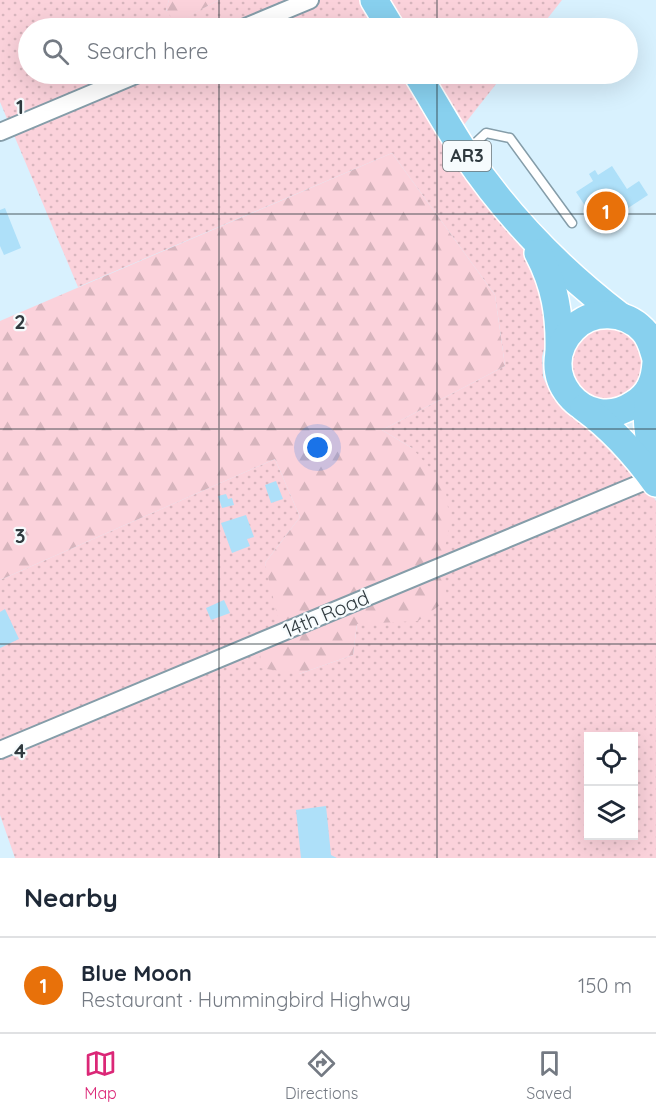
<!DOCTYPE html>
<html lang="en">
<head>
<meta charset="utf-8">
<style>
  :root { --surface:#fff; --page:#f2f2f3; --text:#1f2937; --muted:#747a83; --line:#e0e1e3; --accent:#db2777 }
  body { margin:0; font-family:Quicksand,sans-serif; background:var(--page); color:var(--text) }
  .controls { position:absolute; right:18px; bottom:18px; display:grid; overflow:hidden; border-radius:0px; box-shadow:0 6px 24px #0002 }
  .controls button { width:54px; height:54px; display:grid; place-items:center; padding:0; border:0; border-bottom:2px solid var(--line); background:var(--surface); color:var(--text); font:30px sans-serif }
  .you { position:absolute; left:318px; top:448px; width:21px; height:21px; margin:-15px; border:4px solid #fff; border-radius:50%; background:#1a73e8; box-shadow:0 0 0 9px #1a73e833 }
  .badge { display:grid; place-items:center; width:39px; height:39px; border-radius:50%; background:var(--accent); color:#fff; font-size:20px; font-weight:700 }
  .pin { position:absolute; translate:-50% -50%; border:3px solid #fff; box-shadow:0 2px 6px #0006 }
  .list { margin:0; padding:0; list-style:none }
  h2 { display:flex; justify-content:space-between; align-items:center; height:78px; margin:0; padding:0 24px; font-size:26px }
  h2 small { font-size:20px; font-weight:400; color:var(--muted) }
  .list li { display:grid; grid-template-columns:39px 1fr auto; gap:18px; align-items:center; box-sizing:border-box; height:96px; padding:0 24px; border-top:2px solid var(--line) }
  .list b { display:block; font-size:22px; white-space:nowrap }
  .list p { margin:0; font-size:20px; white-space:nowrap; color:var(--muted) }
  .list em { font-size:20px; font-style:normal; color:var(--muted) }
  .icon { flex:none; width:33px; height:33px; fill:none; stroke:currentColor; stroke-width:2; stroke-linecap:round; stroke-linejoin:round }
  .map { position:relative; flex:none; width:656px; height:858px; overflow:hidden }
  .search { position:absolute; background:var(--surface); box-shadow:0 6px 24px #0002; left:18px; right:18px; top:18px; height:66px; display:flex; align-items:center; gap:15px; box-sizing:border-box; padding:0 21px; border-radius:33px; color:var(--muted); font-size:22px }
  .sheet { height:174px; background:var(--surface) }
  nav { display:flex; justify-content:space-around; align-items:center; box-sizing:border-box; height:84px; border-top:2px solid var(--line); background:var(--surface); font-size:16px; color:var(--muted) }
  nav a { display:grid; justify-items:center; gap:3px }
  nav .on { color:var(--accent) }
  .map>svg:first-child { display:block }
  .grass { fill:url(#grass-dots); fill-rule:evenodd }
  .forest { fill:url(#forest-firs) }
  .building { fill:#aee0f9 }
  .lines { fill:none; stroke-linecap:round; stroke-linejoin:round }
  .lane-casing { stroke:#859da9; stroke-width:11 }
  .street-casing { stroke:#859da9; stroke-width:20 }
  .primary-casing { stroke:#fff; stroke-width:30 }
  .lane { stroke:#fff; stroke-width:8 }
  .street { stroke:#fff; stroke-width:16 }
  .primary { stroke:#88d0ee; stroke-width:27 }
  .grid { fill:none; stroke:#303a3f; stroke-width:1.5; stroke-opacity:0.55 }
  .labels { text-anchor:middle; stroke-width:4.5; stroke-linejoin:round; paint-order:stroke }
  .shield { fill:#f6fbfd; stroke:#6b7478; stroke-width:1.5 }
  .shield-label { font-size:18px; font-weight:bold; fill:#303a3f }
  .street-label { font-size:20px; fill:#303a3f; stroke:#f6fbfd }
  .grid-label { font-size:20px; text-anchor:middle; font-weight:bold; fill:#303a3f; stroke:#f6fbfd; stroke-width:4.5; stroke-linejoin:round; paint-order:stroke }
</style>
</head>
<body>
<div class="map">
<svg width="656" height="858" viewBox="0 0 656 858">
  <defs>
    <pattern id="grass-dots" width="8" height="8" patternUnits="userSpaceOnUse" patternTransform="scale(1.5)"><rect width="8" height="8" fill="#fbd2db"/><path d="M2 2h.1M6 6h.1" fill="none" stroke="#d7b5bd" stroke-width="1.8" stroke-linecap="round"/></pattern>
    <pattern id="forest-firs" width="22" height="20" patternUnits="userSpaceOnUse" patternTransform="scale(1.5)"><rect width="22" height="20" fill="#fbd2db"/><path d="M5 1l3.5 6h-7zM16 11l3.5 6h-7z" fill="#d7b5bd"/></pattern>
  </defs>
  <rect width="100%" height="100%" fill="#d8f1fe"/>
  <g class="grass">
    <path d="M0 0H169L166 10 180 20 219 0H359L376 28H28V74H402L480 192 528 256 536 271 548 332 542 357 543 377 549 390 558 403 569 414 587 425 640 475 656 501V858H15L0 815V580L275 459 300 517 265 563 299 674 353 655 357 624 412 448 382 430 505 366 495 295 392 153 78 287 0 102ZM588 736H634V836H588Z"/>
    <path d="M389 0H562L540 28H405Z"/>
    <path d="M431 74H504L463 126Z"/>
    <circle cx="607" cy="363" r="36"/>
  </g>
  <g class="forest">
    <path d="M169 0H219L181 20 171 17 166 9Z"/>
    <path d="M392 153 495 295 505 366 382 430 412 448 445 485 450 523 443 558 447 600 418 621 357 624 353 655 299 674 260 668 261 638 280 627 265 563 300 517 275 459 0 580V321Z"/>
  </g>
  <g class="building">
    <path d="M548 74H577L564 83 558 76 553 80Z"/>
    <path d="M612 166 627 189 639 181 648 195 599 227 576 192 593 181 589 174 595 170 598 175Z"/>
    <path d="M5 208 21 248 4 255 0 246V210Z"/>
    <path d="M276 481 283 499 271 503 265 485Z"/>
    <path d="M226 494 228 499 232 498 234 505 222 508 218 496Z"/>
    <path d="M246 515 254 537 247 539 250 546 232 553 221 523Z"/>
    <path d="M224 600 230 613 211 620 206 608Z"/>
    <path d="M5 609 19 639 0 648V612Z"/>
    <path d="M326 806 331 855 337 858H301L296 810Z"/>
  </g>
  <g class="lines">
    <defs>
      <path id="lane" d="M468 150 486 133 510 138 572 223"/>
      <g id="street">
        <path d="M243 28 310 0"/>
        <path d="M0 132 138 74"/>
        <path d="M0 750 653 478"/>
      </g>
      <g id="primary">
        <path d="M374 0 391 28"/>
        <path d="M417 74C433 100 448 127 465 153 507 216 560 270 620 316"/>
        <path d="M538 253C555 285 560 315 559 352"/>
        <path d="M656 359C653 349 651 338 643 330 625 311 592 309 573 329 531 372 585 437 634 404 650 394 655 380 656 362"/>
        <path d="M650 388C645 415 647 437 656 462"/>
        <path d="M584 408C613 429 635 454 656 483"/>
      </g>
    </defs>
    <use href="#lane" class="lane-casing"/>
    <use href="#street" class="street-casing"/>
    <use href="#primary" class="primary-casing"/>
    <use href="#lane" class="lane"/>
    <use href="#street" class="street"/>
    <use href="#primary" class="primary"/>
  </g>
  <path class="grid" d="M219 0V28M437 0V28M219 74V858M437 74V858M0 214H656M0 429H656M0 644H656"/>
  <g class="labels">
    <rect class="shield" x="443" y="141" width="48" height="30" rx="4.5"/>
    <g class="shield-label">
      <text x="467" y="162">AR3</text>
    </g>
    <g class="street-label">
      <text transform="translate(326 614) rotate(-23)" y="7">14th Road</text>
    </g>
  </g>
  <g class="grid-label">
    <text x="20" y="114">1</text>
    <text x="20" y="329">2</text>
    <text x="20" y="543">3</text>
    <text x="20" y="758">4</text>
  </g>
</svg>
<div class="controls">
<button><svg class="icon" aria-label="locate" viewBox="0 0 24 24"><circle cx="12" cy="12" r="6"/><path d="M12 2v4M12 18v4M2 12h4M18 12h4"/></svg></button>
<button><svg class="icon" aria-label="layers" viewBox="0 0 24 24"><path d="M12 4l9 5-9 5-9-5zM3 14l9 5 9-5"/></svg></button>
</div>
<div class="you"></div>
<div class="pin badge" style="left:606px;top:211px;background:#e8710a">1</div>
<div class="search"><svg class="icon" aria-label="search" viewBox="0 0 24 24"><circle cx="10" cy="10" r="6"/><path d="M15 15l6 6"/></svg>Search here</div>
</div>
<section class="sheet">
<h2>Nearby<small></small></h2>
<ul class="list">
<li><span class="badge" style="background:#e8710a">1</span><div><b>Blue Moon</b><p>Restaurant · Hummingbird Highway</p></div><em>150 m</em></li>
</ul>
</section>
<nav>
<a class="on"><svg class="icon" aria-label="map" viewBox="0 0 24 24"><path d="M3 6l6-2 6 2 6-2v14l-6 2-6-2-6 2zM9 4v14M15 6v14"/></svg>Map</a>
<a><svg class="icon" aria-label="directions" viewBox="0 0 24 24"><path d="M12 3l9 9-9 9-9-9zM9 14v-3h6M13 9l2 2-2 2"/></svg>Directions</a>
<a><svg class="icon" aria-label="saved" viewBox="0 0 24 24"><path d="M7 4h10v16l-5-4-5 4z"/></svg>Saved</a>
</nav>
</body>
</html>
